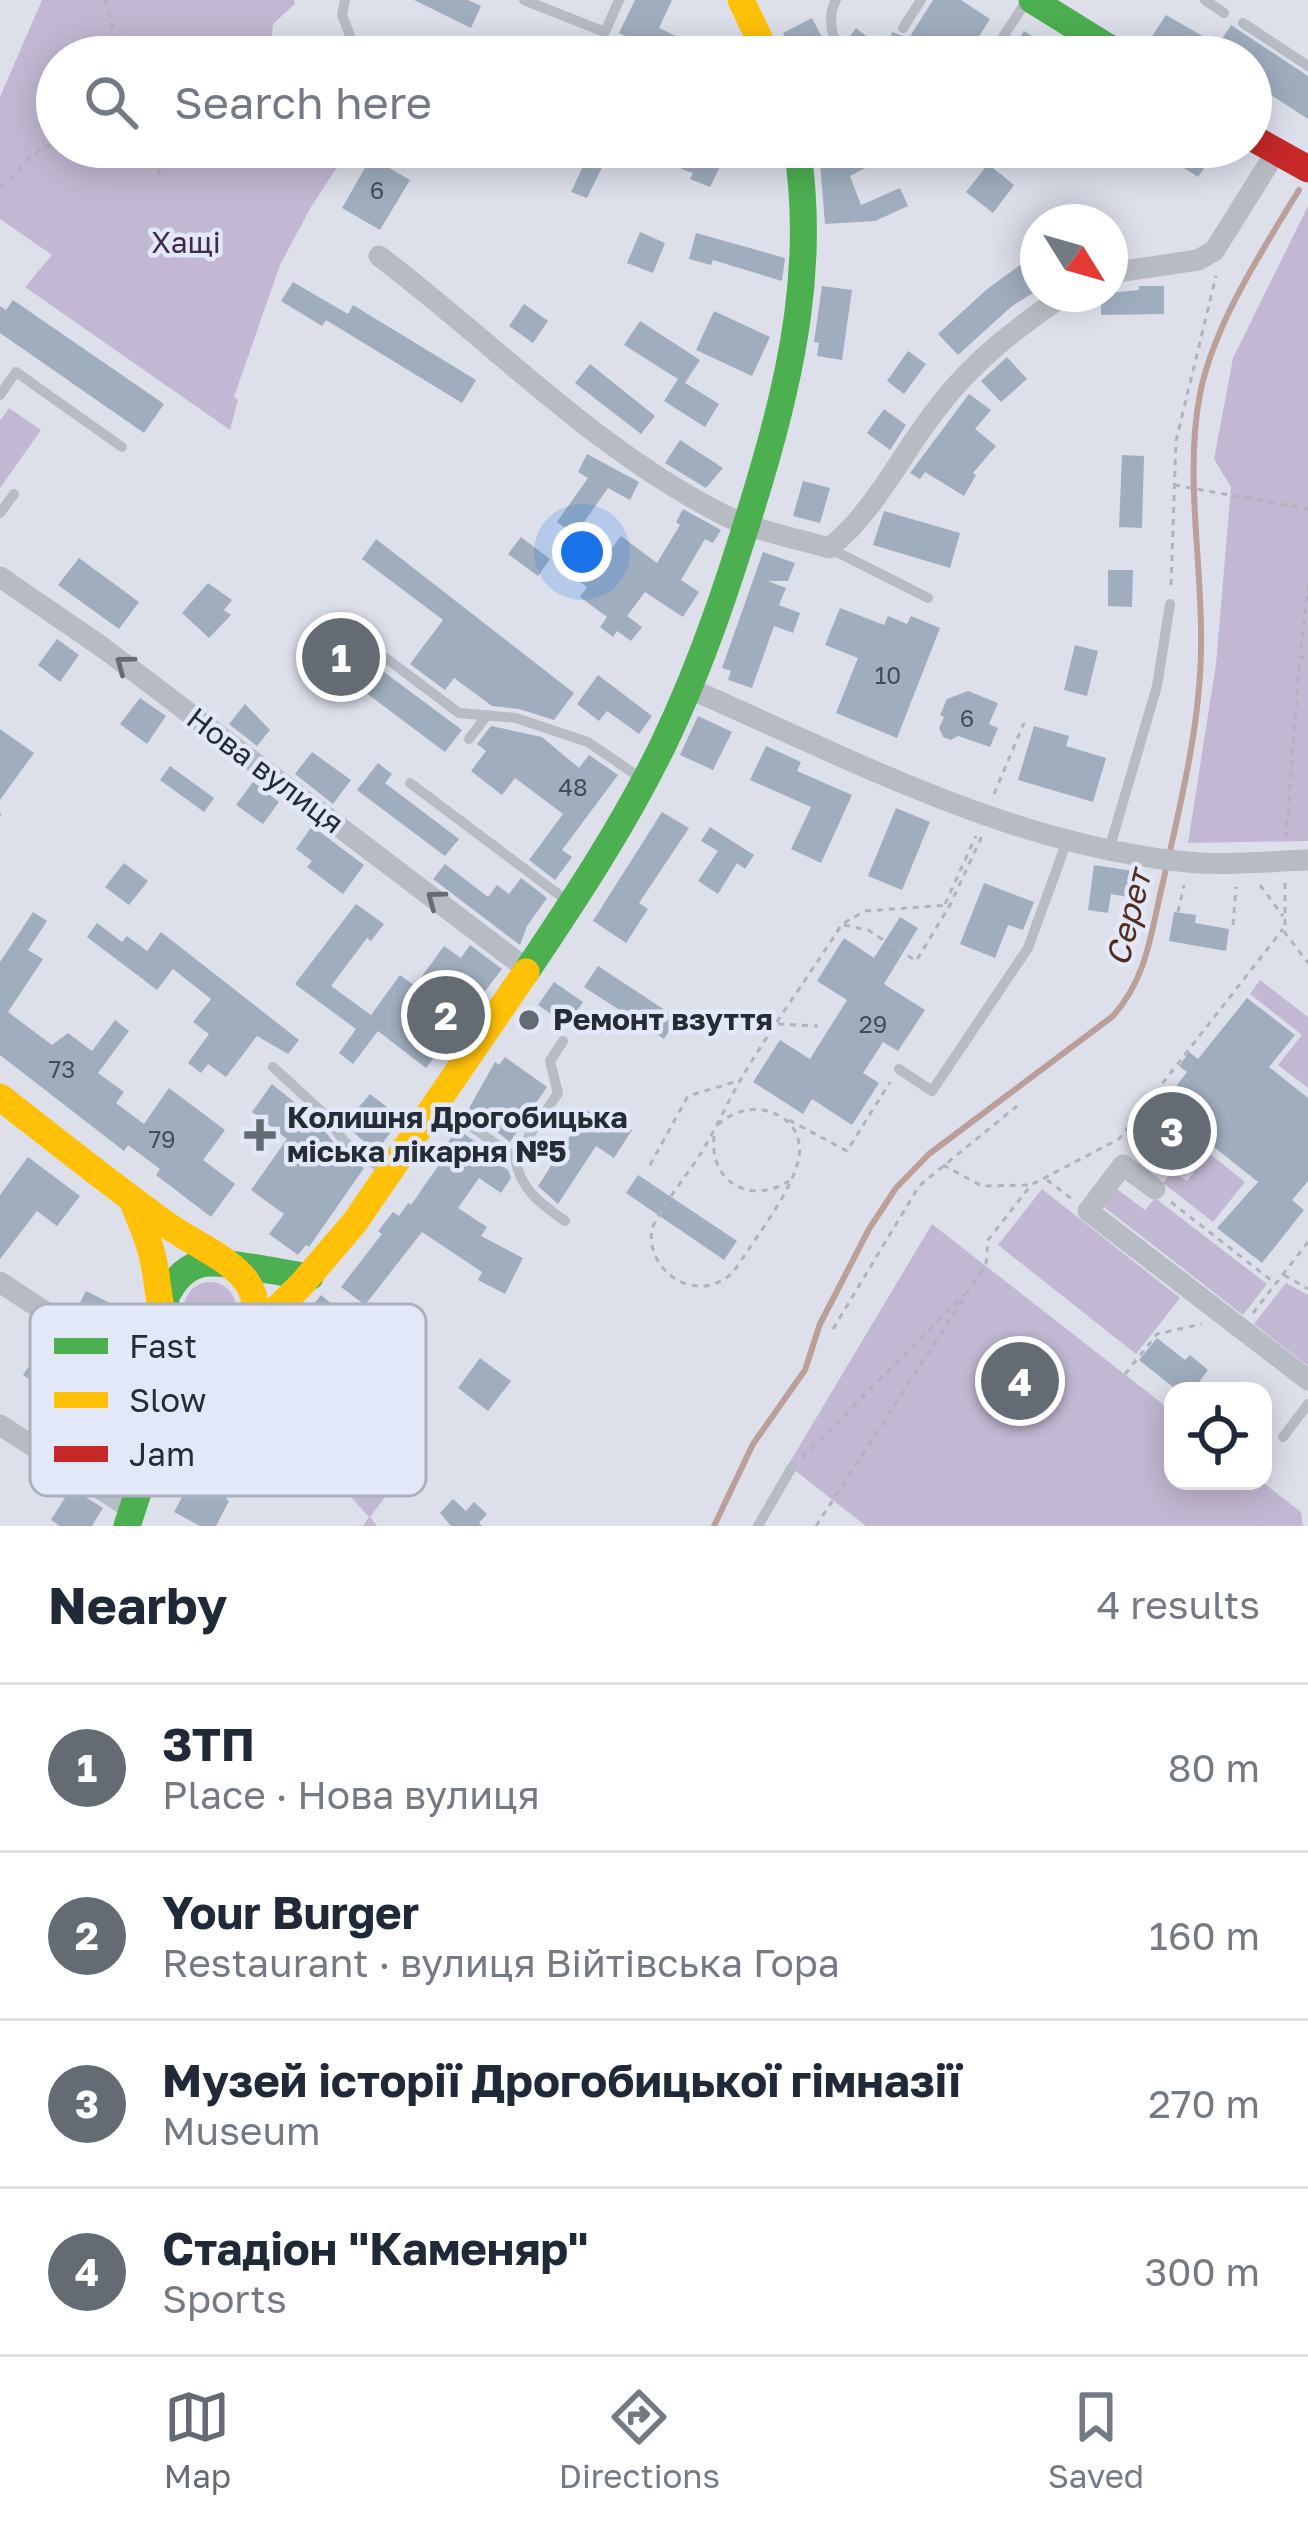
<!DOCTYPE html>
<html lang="en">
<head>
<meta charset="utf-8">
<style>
  :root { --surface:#fff; --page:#f2f2f3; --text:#1f2937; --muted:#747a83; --line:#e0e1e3; --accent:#656b73 }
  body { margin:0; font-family:"Golos Text",sans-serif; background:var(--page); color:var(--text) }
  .controls { position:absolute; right:36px; bottom:36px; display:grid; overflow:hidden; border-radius:24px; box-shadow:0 6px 30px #0003 }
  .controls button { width:108px; height:108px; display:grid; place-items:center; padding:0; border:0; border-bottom:3px solid var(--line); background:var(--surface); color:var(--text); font:60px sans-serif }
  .compass { position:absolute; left:1020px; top:204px; width:108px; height:108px; border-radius:50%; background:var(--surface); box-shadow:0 6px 30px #0003; rotate:127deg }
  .you { position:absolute; left:582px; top:552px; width:42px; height:42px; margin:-30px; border:9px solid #fff; border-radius:50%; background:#1a73e8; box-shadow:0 0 0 18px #1a73e833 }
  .badge { display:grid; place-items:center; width:78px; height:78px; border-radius:50%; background:var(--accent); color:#fff; font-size:39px; font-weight:700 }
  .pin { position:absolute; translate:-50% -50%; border:6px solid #fff; box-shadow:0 3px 12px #0006 }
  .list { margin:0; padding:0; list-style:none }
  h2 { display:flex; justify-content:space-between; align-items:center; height:156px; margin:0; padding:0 48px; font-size:51px }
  h2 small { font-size:39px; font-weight:400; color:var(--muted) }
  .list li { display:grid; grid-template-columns:78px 1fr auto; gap:36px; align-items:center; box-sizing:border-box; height:168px; padding:0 48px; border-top:3px solid var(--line) }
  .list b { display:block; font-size:45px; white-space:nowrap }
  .list p { margin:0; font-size:39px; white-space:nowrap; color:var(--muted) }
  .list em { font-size:39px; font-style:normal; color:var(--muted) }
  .icon { flex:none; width:66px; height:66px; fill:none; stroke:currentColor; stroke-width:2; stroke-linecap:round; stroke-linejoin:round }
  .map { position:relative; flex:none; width:1308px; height:1526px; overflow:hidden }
  .search { position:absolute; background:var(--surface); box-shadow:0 6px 30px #0003; left:36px; right:36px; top:36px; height:132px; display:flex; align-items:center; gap:30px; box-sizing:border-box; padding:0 42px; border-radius:66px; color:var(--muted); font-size:45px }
  .sheet { height:828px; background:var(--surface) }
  nav { display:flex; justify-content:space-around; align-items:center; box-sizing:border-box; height:168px; border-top:3px solid var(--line); background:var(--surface); font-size:33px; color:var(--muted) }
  nav a { display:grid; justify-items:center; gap:6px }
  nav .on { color:var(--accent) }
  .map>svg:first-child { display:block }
  .green { fill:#c3b8d3 }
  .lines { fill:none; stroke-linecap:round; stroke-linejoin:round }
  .stream { stroke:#bba099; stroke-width:6 }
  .building { fill:#9fadbe }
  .path { stroke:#afb3bc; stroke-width:3; stroke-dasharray:6 6; stroke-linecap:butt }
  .lane { stroke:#b7bbc3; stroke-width:10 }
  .street { stroke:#b7bbc3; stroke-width:21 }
  .fast { stroke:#4caf50; stroke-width:27 }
  .slow { stroke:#ffc107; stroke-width:27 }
  .jam { stroke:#c62828; stroke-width:27 }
  .oneway { stroke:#676c74 }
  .poi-dot { fill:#656b73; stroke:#e3e8f9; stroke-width:4.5 }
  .labels { text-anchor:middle; stroke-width:9; stroke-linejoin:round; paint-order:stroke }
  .number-label { font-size:24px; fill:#444c56 }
  .park-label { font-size:30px; fill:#412951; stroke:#e3e8f9 }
  .street-label { font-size:30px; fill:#252c33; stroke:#e3e8f9 }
  .poi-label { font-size:30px; font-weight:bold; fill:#252c33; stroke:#e3e8f9; text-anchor:start }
  .water-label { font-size:33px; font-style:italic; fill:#542c1b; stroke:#e3e8f9 }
  .key { fill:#e3e8f9; stroke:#aab0be; stroke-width:3 }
  .key-label { font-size:33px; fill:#252c33 }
</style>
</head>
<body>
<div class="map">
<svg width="1308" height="1526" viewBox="0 0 1308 1526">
  <rect width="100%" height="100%" fill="#dde0eb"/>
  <g class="green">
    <path d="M42 0H294L295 4 273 24 272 35 285 57H57V147H350L311 207 280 265 234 397 238 400 230 430 25 287 52 255 0 219V97Z"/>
    <path d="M1308 206V841L1188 843 1216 664 1231 487 1214 459 1233 358Z"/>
    <path d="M9 408 41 430 0 488V421Z"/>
    <path d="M1260 980 1308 1017V1088L1278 1065 1302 1035 1250 994Z"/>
    <path d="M1209 1153 1245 1182 1213 1222 1163 1183 1172 1171 1187 1181Z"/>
    <path d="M1042 1189 1180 1298 1136 1354 998 1245Z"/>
    <path d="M1117 1189 1145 1210 1155 1198 1267 1284 1243 1315 1104 1207Z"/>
    <path d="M932 1224 1173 1412V1481H1261L1301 1512 1303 1526H866L788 1465Z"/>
    <circle cx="210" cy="1308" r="26"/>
    <path d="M1286 1283 1308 1295V1366L1254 1324Z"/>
    <path d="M272 1383 395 1484 370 1517 377 1526H363L369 1517 286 1425 257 1403Z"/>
  </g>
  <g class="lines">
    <path class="stream" d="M714 1526 753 1444 805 1370 820 1324 869 1229 896 1188 929 1154 1113 1016C1148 977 1151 931 1163 882 1180 806 1200 727 1201 649 1203 565 1184 477 1200 394 1213 326 1263 249 1299 190"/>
  </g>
  <g class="building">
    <path d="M414 0H468L481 6 471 28Z"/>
    <path d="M635 0H672L659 28 695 45 689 57H669L619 33Z"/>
    <path d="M933 0H961L990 19 966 57H852L846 42 856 28 886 51 892 32 909 38Z"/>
    <path d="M1166 15 1218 45 1231 25 1308 76V119L1251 82V57H1173L1149 41Z"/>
    <path d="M812 18 827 47 831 57H795L783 33Z"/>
    <path d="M1024 31 1065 57H1008Z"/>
    <path d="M592 147H612L587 198 571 192Z"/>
    <path d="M690 147H730L710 187 690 179 693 173 681 169Z"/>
    <path d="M847 147H905L850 176 861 205 900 188 908 206 875 221 825 224 820 162 851 156Z"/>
    <path d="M1152 147H1218L1198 177Z"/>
    <path d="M371 157 410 180 380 230 342 208Z"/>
    <path d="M988 164 1014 185 993 213 966 192Z"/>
    <path d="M640 232 665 243 653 273 627 263Z"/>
    <path d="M696 233 785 258 782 281 713 260 711 265 689 259Z"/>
    <path d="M1038 252V290L1012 306 958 355 938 334 986 290Z"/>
    <path d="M293 282 348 314 353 305 476 380 462 403 326 320 322 326 281 301Z"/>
    <path d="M822 286 852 290 842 360 817 356 819 343 814 342Z"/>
    <path d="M1139 286H1164V314L1101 315V294L1139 290Z"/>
    <path d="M13 300 164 404 144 433 0 333V306L6 310Z"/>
    <path d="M524 304 548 321 533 343 509 326Z"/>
    <path d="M714 311 770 337 752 376 696 350Z"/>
    <path d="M640 321 700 360 685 383 719 404 705 427 664 401 678 379 624 345Z"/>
    <path d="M908 351 926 364 904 394 887 381Z"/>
    <path d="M1007 357 1027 379 1001 402 981 381Z"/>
    <path d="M590 364 655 416 641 434 575 383Z"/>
    <path d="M969 394 991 410 975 429 996 446 973 473 976 475 964 496 925 472 920 479 910 473Z"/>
    <path d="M884 409 906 425 890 450 867 433Z"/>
    <path d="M680 440 723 468 706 488 665 463Z"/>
    <path d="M587 454 639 482 630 500 608 488 575 535 557 522 588 478 578 472Z"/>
    <path d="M1122 455 1144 456 1142 528 1119 527Z"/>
    <path d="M803 481 830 488 820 523 793 516Z"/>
    <path d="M683 509 721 530 713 543 705 539 681 580 699 592 683 617 645 592 627 616 642 627 631 641 617 631 613 637 600 627 607 617 580 597 587 587 569 574 580 558 596 569 621 536 657 563 680 525 676 522Z"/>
    <path d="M884 511 960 533 950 568 873 545Z"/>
    <path d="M521 537 550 559 538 576 508 554Z"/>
    <path d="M376 539 574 693 554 720 519 709 492 706 454 678 445 690 410 664 443 620 362 559Z"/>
    <path d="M763 552 795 563 788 581H768L786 588 779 605 800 613 793 633 774 626 752 688 728 680 731 671 722 668Z"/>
    <path d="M79 558 139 602 119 629 58 585Z"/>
    <path d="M1108 570H1133L1132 607 1108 606Z"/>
    <path d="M208 583 232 600 224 610 231 615 209 638 182 613Z"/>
    <path d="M840 608 884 625 888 616 907 624 911 616 940 628 897 738 836 713 858 658 825 645Z"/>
    <path d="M57 639 79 655 60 682 38 665Z"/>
    <path d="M341 640 462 730 445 752 341 674 335 682 319 670Z"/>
    <path d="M1075 645 1098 651 1087 696 1064 690Z"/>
    <path d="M598 675 652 716 639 734 607 711 599 721 577 704Z"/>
    <path d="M968 691 998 703 989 724 998 728 990 747 958 736 951 740 943 737 939 728 944 717 940 715 947 699Z"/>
    <path d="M140 698 166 716 147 744 120 724Z"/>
    <path d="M245 704 270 730 257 746 229 724Z"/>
    <path d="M698 716 732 732 713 770 680 755Z"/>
    <path d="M491 726 542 737 579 768 589 755 618 775 562 850 572 857 555 880 529 860 563 814 515 778 502 795 471 771 486 751 477 744Z"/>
    <path d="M1034 726 1069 736 1066 746 1106 758 1093 802 1018 780Z"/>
    <path d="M0 729 34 753 0 800Z"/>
    <path d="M766 746 801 762 797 771 852 795 821 863 791 849 811 807 750 780Z"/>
    <path d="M312 752 351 780 333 804 295 774Z"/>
    <path d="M378 763 392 774 385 783 459 839 445 856 357 790Z"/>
    <path d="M170 766 214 798 204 812 160 780Z"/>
    <path d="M253 782 279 802 263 824 236 805Z"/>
    <path d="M896 808 930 822 902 890 868 876Z"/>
    <path d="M662 812 689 828 639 903 648 909 626 943 593 921Z"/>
    <path d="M312 826 364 865 343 894 307 867 312 861 296 849Z"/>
    <path d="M710 827 754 855 745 869 737 863 718 894 698 881 718 851 701 841Z"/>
    <path d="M124 863 148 881 129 905 105 887Z"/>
    <path d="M445 864 488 897 497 885 509 894 521 878 547 898 527 926 520 945 433 879Z"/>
    <path d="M1094 865 1133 871 1129 897 1111 894 1108 913 1088 910Z"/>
    <path d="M984 883 1034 902 1023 930 1008 925 995 958 960 944Z"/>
    <path d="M356 904 384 924 371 941 367 938 331 986 371 1015 400 975 415 986 444 946 461 958 470 945 502 969 426 1068 378 1031 353 1064 339 1053 356 1029 295 984Z"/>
    <path d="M33 912 47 921 28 950 43 959 8 1012 52 1045 68 1033 92 1051 115 1020 129 1031 98 1073 124 1092 116 1103 144 1124 169 1088 225 1130 203 1160 235 1184 211 1217 156 1175 160 1169 128 1145 124 1151 0 1055V962Z"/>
    <path d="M1174 912 1196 915 1195 923 1229 929 1226 951 1169 941Z"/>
    <path d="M900 917 918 928 884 984 925 1010 898 1051 883 1042 863 1073 879 1083 852 1125 812 1099 803 1114 753 1082 780 1040 810 1059 847 1000 817 981 844 938 874 958Z"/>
    <path d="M97 923 122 942 127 936 147 951 161 932 299 1040 288 1054 257 1036 226 1077 208 1064 201 1073 188 1063 209 1034 193 1022 211 999 173 969 157 990 87 937Z"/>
    <path d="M598 966 677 1018 664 1039 584 987Z"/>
    <path d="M554 982 583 1002 567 1025 538 1005Z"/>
    <path d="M1247 998 1295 1035 1269 1067 1308 1098V1181L1292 1200 1304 1210 1262 1263 1217 1228 1258 1182 1209 1143 1184 1176 1136 1138 1187 1072 1179 1066 1189 1052 1198 1059Z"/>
    <path d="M505 1057 547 1087 510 1142 468 1110 495 1062 499 1065Z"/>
    <path d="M272 1084 316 1120 338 1148 364 1168 309 1247 306 1245 298 1255 269 1234 284 1214 251 1190 287 1139 252 1112Z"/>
    <path d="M370 1094 401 1118 376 1152 344 1124Z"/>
    <path d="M587 1110 600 1119 604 1112 632 1130 614 1158 596 1146 558 1204 538 1186Z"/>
    <path d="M457 1129 499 1158 496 1162 508 1170 511 1178 501 1193 479 1178 458 1208 487 1227 481 1236 523 1258 505 1294 478 1280 482 1272 422 1232 365 1305 341 1287 382 1234 378 1231 393 1212 399 1216 408 1203 411 1205 447 1153 443 1150Z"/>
    <path d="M28 1157 80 1196 57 1226 37 1211 0 1259V1195Z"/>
    <path d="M638 1175 737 1241 724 1260 626 1193Z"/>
    <path d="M86 1291 120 1308 108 1330 75 1312Z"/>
    <path d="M321 1295 333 1305 321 1320 351 1343 342 1355 412 1414 388 1442 339 1400 350 1387 304 1351 294 1364 277 1351Z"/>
    <path d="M50 1334 66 1345 40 1386 23 1375Z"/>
    <path d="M1157 1338 1185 1360 1190 1355 1208 1370 1192 1391H1178L1139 1360Z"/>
    <path d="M480 1358 511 1381 488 1411 458 1388Z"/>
    <path d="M207 1427 235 1445 239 1439 257 1450 226 1499 229 1501 216 1526H200L174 1512 204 1457 193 1450Z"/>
    <path d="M71 1488 103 1508 92 1526H60L51 1520Z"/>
    <path d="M453 1499 466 1511 474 1502 487 1514 479 1523 482 1526H451L440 1513Z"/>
  </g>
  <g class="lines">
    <g class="path">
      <path d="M105 0 121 57"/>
      <path d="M919 38 947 57"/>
      <path d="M150 147 160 175"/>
      <path d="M0 187C22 172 29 148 57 144"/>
      <path d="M1174 485 1308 509"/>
      <path d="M1308 584 1300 657 1308 658"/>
      <path d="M1171 585 1176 441 1216 276"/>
      <path d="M994 794 1024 723"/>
      <path d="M0 815H1"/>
      <path d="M1286 838 1300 657"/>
      <path d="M1285 883V933L1308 963"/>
      <path d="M1260 885 1283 916"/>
      <path d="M945 904 976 836"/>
      <path d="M1178 912 1184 885"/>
      <path d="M844 925 868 930 916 961 950 905 982 836"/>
      <path d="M1233 925 1236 887"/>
      <path d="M778 1024 818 1026"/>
      <path d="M789 1120 847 1151 890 1082"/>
      <path d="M718 1125C750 1092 813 1115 797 1165 787 1199 752 1242 733 1273 720 1283 707 1289 691 1285 667 1281 647 1254 652 1230 655 1215 691 1170 701 1153 716 1129 727 1103 741 1079 772 1026 809 976 842 924L865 911 950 905"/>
      <path d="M714 1136C709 1183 751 1205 789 1181"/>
      <path d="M650 1165 688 1096 738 1081"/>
      <path d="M943 1165 982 1186 1030 1185"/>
      <path d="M1047 1180 1072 1199"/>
      <path d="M1171 1202 1276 1284"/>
      <path d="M1284 1275 1308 1289"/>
      <path d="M1253 1313 1308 1242"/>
      <path d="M833 1329 919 1186 1017 1106"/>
      <path d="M1125 1374 1157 1334 1202 1324"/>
      <path d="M802 1458 965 1294"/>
      <path d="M816 1526 986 1264 988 1240 1031 1185 1119 1139 1283 929"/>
    </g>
    <g class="lane">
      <path d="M524 0 605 32 619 0"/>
      <path d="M836 0C826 18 833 40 842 57"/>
      <path d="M1205 0 1224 13"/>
      <path d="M1243 23 1308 66"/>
      <path d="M903 28 921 0"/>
      <path d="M313 57 352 41 342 15 345 0"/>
      <path d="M990 57 1027 0"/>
      <path d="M975 163V147"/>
      <path d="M0 395 16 372 122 447"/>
      <path d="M0 513 14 494"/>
      <path d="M829 548 928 598"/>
      <path d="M347 629 459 713 516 718 588 742 642 779"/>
      <path d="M469 739 487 715"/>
      <path d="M410 783 570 903"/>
      <path d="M1109 850 1157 686 1170 604"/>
      <path d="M273 1067 323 1113 344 1141 387 1173"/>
      <path d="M899 1069 932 1091 1028 948 1067 841"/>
      <path d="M440 1105 515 1157C520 1190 540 1203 565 1221"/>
      <path d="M515 1157 558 1093 550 1061 563 1041"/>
      <path d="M1283 1437 1308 1404"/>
      <path d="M758 1526 792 1467"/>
    </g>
    <g class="street">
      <path d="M379 256C493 342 595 450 724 515 756 531 795 538 829 548 876 511 902 452 939 406 974 360 1019 326 1066 294"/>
      <path d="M1110 273 1198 260 1214 251 1276 152"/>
      <path d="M0 577 102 647 528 970"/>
      <path d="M688 688C852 759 1017 849 1198 863 1234 865 1272 861 1308 860"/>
      <path d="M1155 1189 1123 1165 1088 1211 1308 1380"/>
      <path d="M0 1282C49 1315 103 1351 160 1368"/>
      <path d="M0 1425 133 1510"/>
    </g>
    <g class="fast">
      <path d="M1032 0 1124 57"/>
      <path d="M526 972C575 899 624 825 663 745 704 660 733 570 760 480 793 370 815 261 797 147"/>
      <path d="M127 1526 149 1459 166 1297C173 1282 184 1268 201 1264 223 1259 285 1274 310 1277"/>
    </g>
    <g class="slow">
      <path d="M741 0 768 57"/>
      <path d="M0 1097C55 1140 110 1184 167 1225 191 1242 223 1255 242 1276 253 1288 258 1304 254 1319 244 1359 191 1365 170 1330 157 1310 159 1282 153 1259 149 1238 139 1219 132 1199"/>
      <path d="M149 1459 232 1353 302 1284 355 1222 526 972"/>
    </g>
    <path class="jam" d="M1251 137 1308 169"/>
  </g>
  <defs><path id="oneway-chevron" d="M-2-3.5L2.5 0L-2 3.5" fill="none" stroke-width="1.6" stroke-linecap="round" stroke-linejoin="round" transform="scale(3)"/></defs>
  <g class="oneway">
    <use href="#oneway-chevron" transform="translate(124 664) rotate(-143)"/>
    <use href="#oneway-chevron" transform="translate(435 899) rotate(-143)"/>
  </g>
  <g class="poi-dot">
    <circle cx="529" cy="1020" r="12"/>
    <path d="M254 1117h12v12h12v12h-12v12h-12v-12h-12v-12h12z"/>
  </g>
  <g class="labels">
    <g class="number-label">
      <text x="377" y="199">6</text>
      <text x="888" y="684">10</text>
      <text x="967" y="727">6</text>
      <text x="573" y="796">48</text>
      <text x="873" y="1033">29</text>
      <text x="62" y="1078">73</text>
      <text x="162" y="1148">79</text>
    </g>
    <g class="park-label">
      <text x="186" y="253">Хащі</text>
    </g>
    <g class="street-label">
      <text transform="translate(265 771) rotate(37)" y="10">Нова вулиця</text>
    </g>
    <g class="poi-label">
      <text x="553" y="1030">Ремонт взуття</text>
      <text x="287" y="1128">Колишня Дрогобицька<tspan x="287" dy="34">міська лікарня №5</tspan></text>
    </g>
    <g class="water-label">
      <text transform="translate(1128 918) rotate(-76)" y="12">Серет</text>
    </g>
  </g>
  <rect x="30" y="1304" width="396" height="192" rx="18" class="key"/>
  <rect x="54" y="1338" width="54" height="16" fill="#4caf50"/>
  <rect x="54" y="1392" width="54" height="16" fill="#ffc107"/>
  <rect x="54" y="1446" width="54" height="16" fill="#c62828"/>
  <g class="key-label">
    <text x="129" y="1358">Fast</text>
    <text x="129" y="1412">Slow</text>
    <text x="129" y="1466">Jam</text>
  </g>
</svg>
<div class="controls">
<button><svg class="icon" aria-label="locate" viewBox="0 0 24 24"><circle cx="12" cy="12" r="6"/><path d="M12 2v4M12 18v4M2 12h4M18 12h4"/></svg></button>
</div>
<svg class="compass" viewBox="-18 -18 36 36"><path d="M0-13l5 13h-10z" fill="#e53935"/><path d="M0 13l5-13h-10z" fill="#747a83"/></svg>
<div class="you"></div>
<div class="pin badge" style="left:341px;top:657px">1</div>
<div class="pin badge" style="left:446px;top:1015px">2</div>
<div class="pin badge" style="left:1172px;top:1131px">3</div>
<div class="pin badge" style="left:1020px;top:1381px">4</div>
<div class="search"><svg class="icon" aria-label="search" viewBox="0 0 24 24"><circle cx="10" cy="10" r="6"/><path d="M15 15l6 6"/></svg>Search here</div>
</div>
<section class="sheet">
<h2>Nearby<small>4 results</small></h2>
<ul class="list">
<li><span class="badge">1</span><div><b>ЗТП</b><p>Place · Нова вулиця</p></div><em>80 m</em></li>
<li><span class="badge">2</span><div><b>Your Burger</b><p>Restaurant · вулиця Війтівська Гора</p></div><em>160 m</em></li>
<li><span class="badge">3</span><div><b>Музей історії Дрогобицької гімназії</b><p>Museum</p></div><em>270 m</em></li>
<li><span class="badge">4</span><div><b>Стадіон &quot;Каменяр&quot;</b><p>Sports</p></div><em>300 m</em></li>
</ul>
</section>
<nav>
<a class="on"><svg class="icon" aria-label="map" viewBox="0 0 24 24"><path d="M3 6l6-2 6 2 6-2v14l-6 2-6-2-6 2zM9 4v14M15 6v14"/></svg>Map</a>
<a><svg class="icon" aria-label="directions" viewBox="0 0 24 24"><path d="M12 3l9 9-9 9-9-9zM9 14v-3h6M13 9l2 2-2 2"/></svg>Directions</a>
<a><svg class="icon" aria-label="saved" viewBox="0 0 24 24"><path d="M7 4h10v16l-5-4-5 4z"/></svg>Saved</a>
</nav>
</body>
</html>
